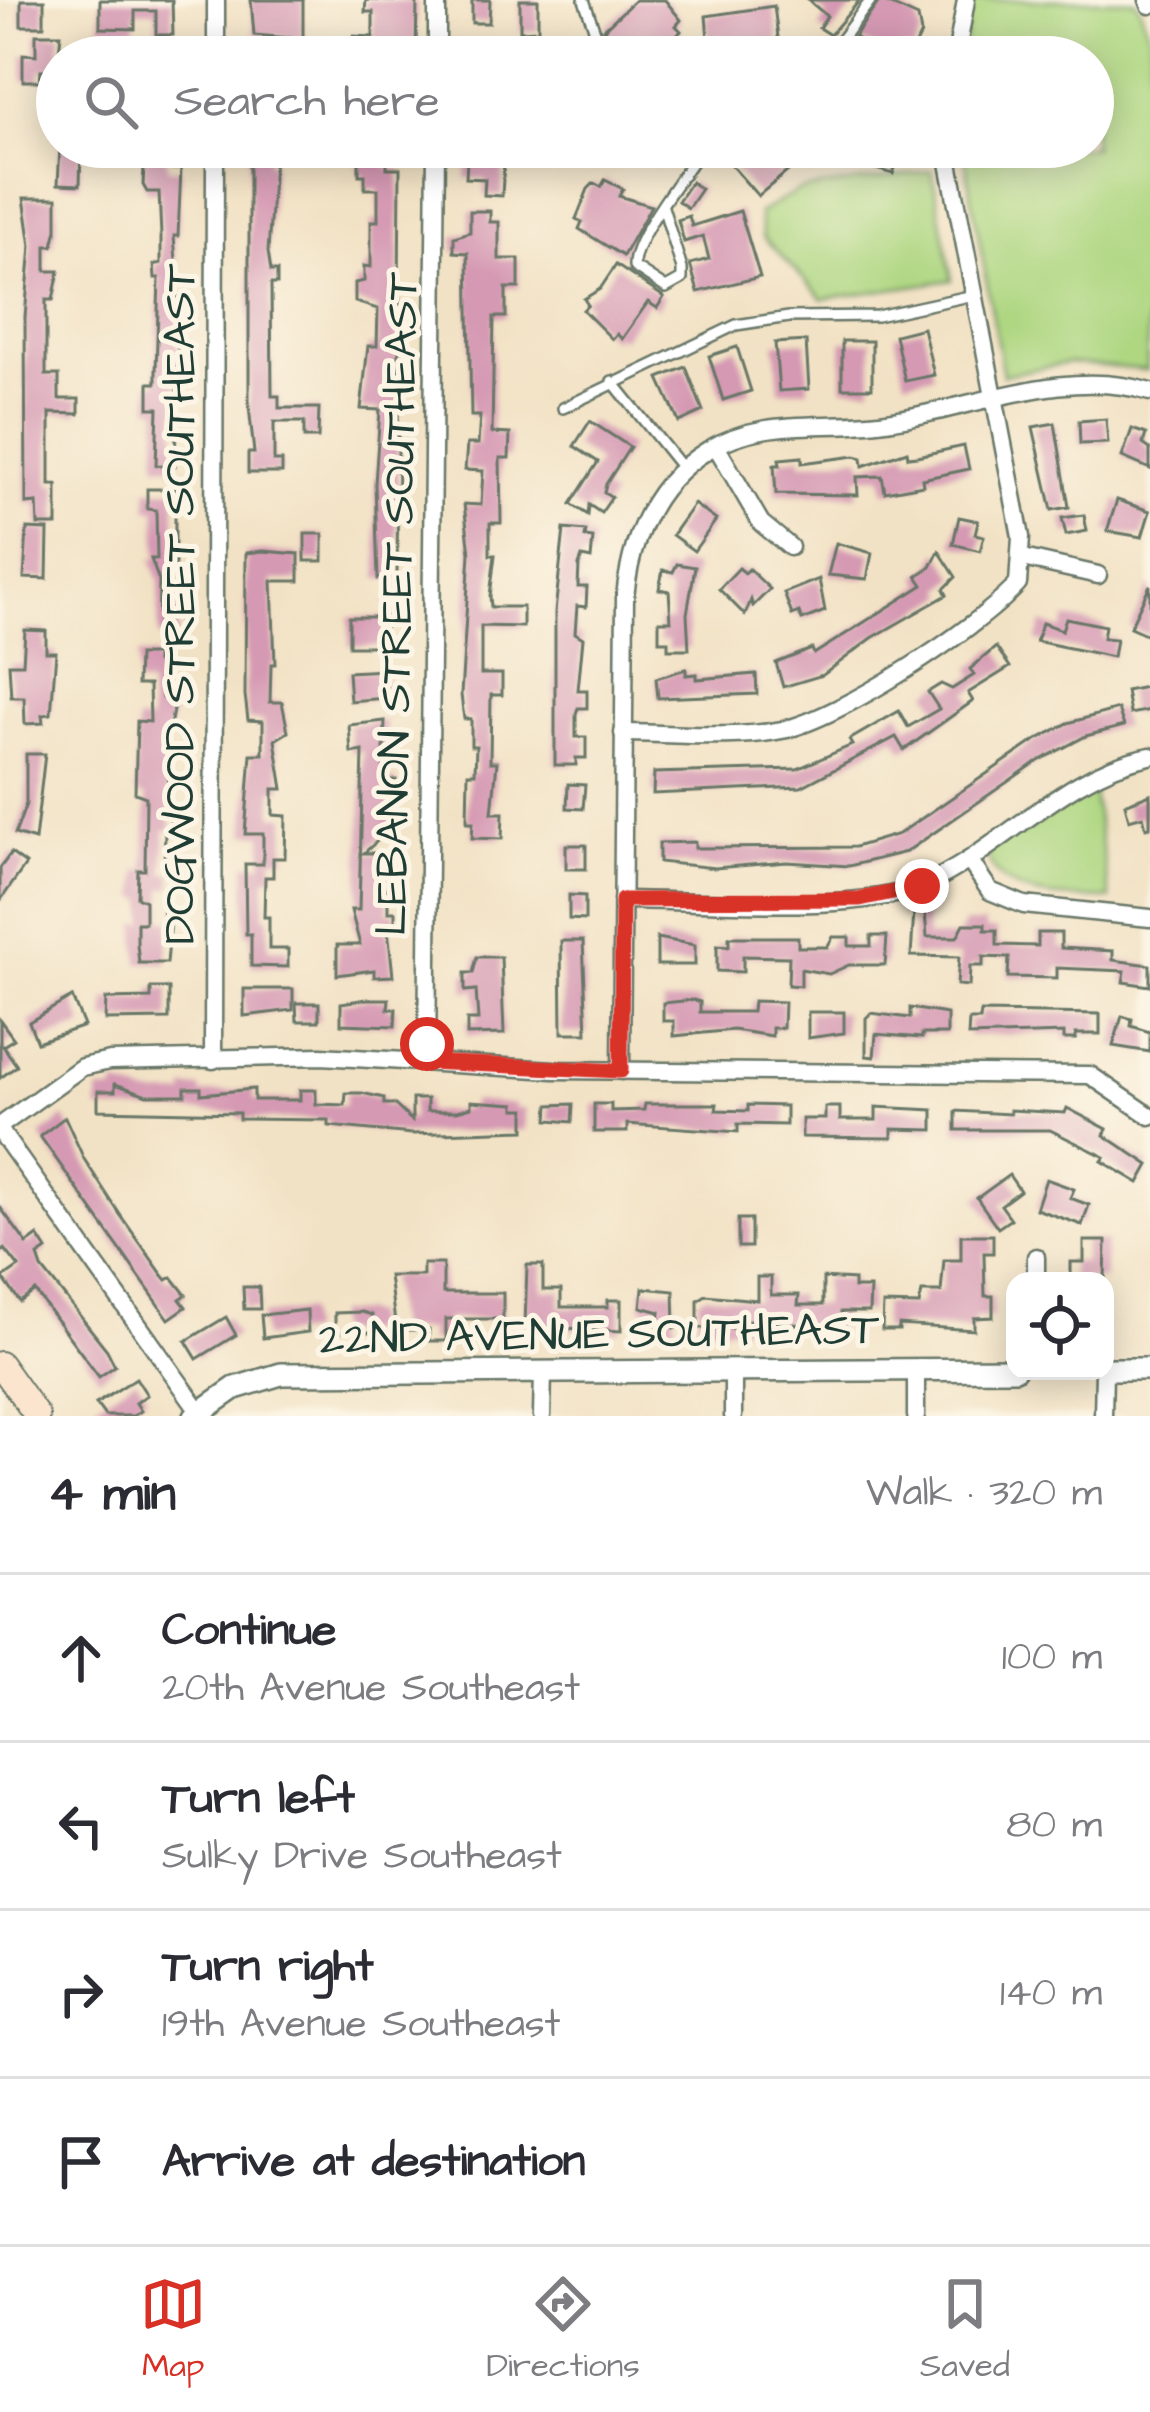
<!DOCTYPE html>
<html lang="en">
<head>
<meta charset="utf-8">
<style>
  :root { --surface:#fff; --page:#f7f7f7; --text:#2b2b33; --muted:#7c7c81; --line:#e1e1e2; --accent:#d93025 }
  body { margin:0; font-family:"Architects Daughter",sans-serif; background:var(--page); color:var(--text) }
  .controls { position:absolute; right:36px; bottom:36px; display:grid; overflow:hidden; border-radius:24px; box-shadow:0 6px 30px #0003 }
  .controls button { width:108px; height:108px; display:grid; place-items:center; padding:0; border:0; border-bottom:3px solid var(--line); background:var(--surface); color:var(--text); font:60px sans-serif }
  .stop { position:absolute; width:36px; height:36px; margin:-27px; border:9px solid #d93025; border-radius:50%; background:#fff }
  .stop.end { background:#d93025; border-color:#fff; box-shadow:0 3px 12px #0008 }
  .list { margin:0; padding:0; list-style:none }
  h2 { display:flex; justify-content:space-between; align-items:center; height:156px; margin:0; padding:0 48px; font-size:51px }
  h2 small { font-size:39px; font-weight:400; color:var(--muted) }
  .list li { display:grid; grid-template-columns:78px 1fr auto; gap:36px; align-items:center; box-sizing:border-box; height:168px; padding:0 48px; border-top:3px solid var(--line) }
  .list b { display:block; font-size:45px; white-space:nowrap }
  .list p { margin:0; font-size:39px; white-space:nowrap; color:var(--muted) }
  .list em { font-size:39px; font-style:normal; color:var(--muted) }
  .icon { flex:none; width:66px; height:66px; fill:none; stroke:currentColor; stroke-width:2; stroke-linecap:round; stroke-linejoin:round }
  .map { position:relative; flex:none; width:1150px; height:1416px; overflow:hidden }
  .search { position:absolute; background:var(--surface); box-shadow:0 6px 30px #0003; left:36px; right:36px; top:36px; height:132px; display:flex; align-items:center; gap:30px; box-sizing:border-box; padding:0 42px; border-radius:66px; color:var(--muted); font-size:45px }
  .sheet { height:828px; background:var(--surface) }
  nav { display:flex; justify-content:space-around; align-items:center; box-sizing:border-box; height:168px; border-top:3px solid var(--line); background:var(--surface); font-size:33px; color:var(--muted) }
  nav a { display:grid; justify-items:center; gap:6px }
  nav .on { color:var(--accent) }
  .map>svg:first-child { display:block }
  .green { fill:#afd782; stroke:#678a5b; stroke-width:3 }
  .building { fill:#d599b3 }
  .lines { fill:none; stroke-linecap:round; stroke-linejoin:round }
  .service-casing { stroke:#697767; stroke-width:14 }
  .minor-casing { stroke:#697767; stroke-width:21 }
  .tertiary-casing { stroke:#697767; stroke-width:26 }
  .secondary-casing { stroke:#697767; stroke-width:28 }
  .service { stroke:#fff; stroke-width:9 }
  .minor { stroke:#fff; stroke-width:16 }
  .tertiary { stroke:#fff; stroke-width:21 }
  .secondary { stroke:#fbe5cf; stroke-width:24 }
  .route { stroke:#d93025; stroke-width:15 }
  .labels { text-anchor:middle; stroke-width:10; stroke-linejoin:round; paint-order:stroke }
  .street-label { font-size:45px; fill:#1f3d34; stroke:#fcf5e5 }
</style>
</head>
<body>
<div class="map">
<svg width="1150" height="1416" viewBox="0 0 1150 1416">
  <rect width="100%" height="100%" fill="#fcf5e5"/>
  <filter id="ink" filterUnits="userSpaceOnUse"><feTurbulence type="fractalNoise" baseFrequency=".00833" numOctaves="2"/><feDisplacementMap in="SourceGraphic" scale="24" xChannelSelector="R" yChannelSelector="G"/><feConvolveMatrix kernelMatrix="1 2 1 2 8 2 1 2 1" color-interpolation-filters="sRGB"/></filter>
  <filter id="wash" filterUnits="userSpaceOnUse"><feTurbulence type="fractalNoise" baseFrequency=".004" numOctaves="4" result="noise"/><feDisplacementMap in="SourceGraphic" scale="48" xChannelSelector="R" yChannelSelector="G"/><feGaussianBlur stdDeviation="2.7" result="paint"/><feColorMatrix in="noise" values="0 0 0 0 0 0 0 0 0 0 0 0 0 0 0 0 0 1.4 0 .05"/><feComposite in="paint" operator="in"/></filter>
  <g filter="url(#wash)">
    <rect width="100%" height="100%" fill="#f2e2c5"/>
    <g class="green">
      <path d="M971 0H1135L1138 4 1150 35 1147 370 1068 363 1003 375 963 147H1093V57H963Z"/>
      <path d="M932 171 952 280 823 299 763 237 759 213 800 190Z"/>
      <path d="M1092 787 1110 899C1069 897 998 903 987 853L1010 833Z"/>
    </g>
    <g id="blocks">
      <g class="building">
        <rect x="21" y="0" width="23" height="26"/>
        <path d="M100 0H172L173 35H156V11H135V29L100 28Z"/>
        <path d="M251 0H303V39L254 35Z"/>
        <path d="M366 0 417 2 416 51 353 57 354 36 373 37V12H365Z"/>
        <path d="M472 0H490L489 23H472Z"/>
        <path d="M520 0H538V30L520 31Z"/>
        <path d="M635 0H665L681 20 676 26 681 31 668 46 663 41 649 57H625L604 29Z"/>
        <path d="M808 0H860L830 35 819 28 827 16Z"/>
        <path d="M880 0 918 17 921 34 910 57H876L879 50 854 37Z"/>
        <path d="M774 6 779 45 709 50 706 16Z"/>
        <path d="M36 34H61L57 70H41L40 81H23V54L36 55Z"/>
        <path d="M60 147H81L80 185 58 184Z"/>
        <path d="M365 147H387V168H400L397 579H378L375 484 380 410 361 409 368 346H377L378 309 355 302V283L364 281V266L371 267V221H378V189H365V175H359V152Z"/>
        <path d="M711 147H738L747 157 763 147H817L758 196 723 156 720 160 709 152Z"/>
        <path d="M840 147H902L893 174 837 158Z"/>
        <path d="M145 151H165L168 169H181L178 236H174L179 301 175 466 156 465 158 408H149V383H156V371L159 278H155L154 265 161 263V236L159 192H147L143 185Z"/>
        <path d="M249 153 269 154 268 162 274 163 268 252 271 271H277V284H271L272 396H279V408H319L318 438H304V422H274V461H282V473H248V453H254L249 406Z"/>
        <path d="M467 160 504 161 502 196 484 195 485 179 466 178Z"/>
        <path d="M605 180 623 189 619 196 651 206 623 256 579 229 582 222 576 219 588 189 594 183 601 187Z"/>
        <path d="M691 182 701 189 688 208 678 201Z"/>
        <path d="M24 198H57V229L53 246H46V271H59L53 300H46V375H59V399H79V414L50 413V485H57V525H38L37 503 26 504 25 317 31 246Z"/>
        <path d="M470 211H490V222H499V259H519V288H506V317H494L492 433 510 434 509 458H500L501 523H490V555H495L490 596 491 607H523V627L481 626V674H502V695H491L490 762H497L492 813H503L502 839 472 838 473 822H467L468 773H475L476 746H471V719H464L461 695 470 553 464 504 481 505 483 471 465 470 467 444H478L480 416H471L468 253 454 252V237L470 232Z"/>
        <path d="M740 211 760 277 698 292 690 264 709 259 703 236 684 242 678 220 689 216 692 226Z"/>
        <path d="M616 265 664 297 657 308 648 302 622 339 617 334 612 339 583 310 588 305 584 299 600 289Z"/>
        <path d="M923 328 934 375 905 381 895 335Z"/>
        <path d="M806 341 809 389 779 391 775 343Z"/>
        <rect x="842" y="341" width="30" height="47"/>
        <path d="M737 347 751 391 723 400 709 356Z"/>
        <path d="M686 367 703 411 679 422 659 378Z"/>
        <path d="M1106 419 1108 443 1080 444 1079 421Z"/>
        <path d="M590 421 630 447 606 484 604 492 612 497 601 513 589 505 588 515 571 504 598 462 574 446Z"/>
        <path d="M1055 423 1069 507 1052 510 1033 427Z"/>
        <path d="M1132 429 1146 434 1143 444 1150 449V469L1122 457Z"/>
        <path d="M964 446 969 469 922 479 923 485 885 492 882 476 857 477 858 495 776 494 774 465H780L779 459 802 457V463L855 456 862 458 863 466 907 451 908 457 917 456Z"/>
        <path d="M147 489H175V595H181L177 637H158L159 581 151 559H157L156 510 147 509Z"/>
        <path d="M1117 500 1150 511 1142 537 1107 531Z"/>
        <path d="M694 504 716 520 694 551 672 535Z"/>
        <path d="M1084 515 1087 531 1066 535 1062 518Z"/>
        <path d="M959 517 978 521 975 534 984 536 980 551 953 544Z"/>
        <path d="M27 529 48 530 47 579 24 578Z"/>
        <path d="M564 529 586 531 585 537 593 538 591 559 582 557 579 565 578 587H587L586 607 577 606 575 633 583 638 578 690H587V708H578L576 715V737H586V758H576V765H555V612Z"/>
        <rect x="305" y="534" width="18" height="27"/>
        <path d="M836 543 872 553 867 579 828 575Z"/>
        <path d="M263 551 299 554V581H272L275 664H271L270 702H282L288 732 275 740 283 789H273V815L286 816 285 858H273V877H265L264 917H269V949H288V967L251 966V934H246L245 864H263V834H245L251 754H263V721L248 720 245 695 246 553Z"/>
        <path d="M939 551 956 577 944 589 947 595 872 638 823 675 783 687 776 663 812 649 814 654 923 585 917 576 931 567Z"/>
        <path d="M677 564 695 567 687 614 689 649H668V641H659V621H671L669 591 659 589 663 570 673 572Z"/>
        <path d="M739 568 745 573 749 569 770 589 753 606 751 600 745 615 719 589Z"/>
        <path d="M819 579 825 611 802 620 799 612 792 615 784 593Z"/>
        <path d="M1150 585V636L1130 627Z"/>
        <rect x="349" y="617" width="36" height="29"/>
        <path d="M1066 618 1105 626 1103 638 1116 639 1113 657 1036 641 1042 623 1062 630Z"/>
        <path d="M25 630 46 631V652H56L51 714 42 715 43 723 25 724 24 697H11L9 664H23Z"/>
        <path d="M996 647 1010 667 968 693 973 701 904 750 896 737 801 787 653 794 654 773 797 769 852 745 849 740 899 711 908 727 939 709 928 692 941 684 952 689 974 675 970 669Z"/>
        <path d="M138 655H156V662H162V698L174 705 166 747 171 830H165L164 873H172V888H163V920H171L167 963H139L137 944V923H145V901L137 897 138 870H145L146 797 135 793 137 721 150 722 149 685H137Z"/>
        <path d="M686 669V675L697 674V679L756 674 757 694 658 698 656 678Z"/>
        <path d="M385 670 386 698 350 701 348 672Z"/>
        <path d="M1150 686V710L1130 714 1126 691Z"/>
        <path d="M1118 709 1124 726 1086 736 1035 763 906 852 849 866 787 862 715 868 659 862V843L695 842V848L855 847 899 834 1033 742 1068 723Z"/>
        <path d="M385 721 383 780H396L395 825 364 853H388V868H395V886H388V912H395V929H388L393 976 374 977V970L337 975V945H360L351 910H359L363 751 351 753 349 725Z"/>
        <path d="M26 754H45L35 840 15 834 26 804Z"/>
        <path d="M568 784 585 785 583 809 567 808Z"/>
        <path d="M1150 794V827L1146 828 1143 816 1129 820 1125 804Z"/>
        <rect x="566" y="845" width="20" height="24"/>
        <path d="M11 853 26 864 0 901V868Z"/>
        <path d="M569 895 585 896V920L569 919Z"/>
        <path d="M914 912H925L927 937H957L964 924H985V930H997V945L1038 946V933H1061V948L1113 951V960L1150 965V986L1123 982 1125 971 1057 968V978L1008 977 1009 958 983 957V966H970L969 986 957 985 959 957 911 956Z"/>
        <path d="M871 936H887L885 965H849L829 974 801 969V986L788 985 789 957 743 956V972L717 971V945L729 946V937H798V947H827L833 937H849V946H871Z"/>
        <path d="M657 938 695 945V965H657Z"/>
        <path d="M561 941H583L587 1033H562Z"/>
        <path d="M477 957H501L504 1034 467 1035V1020H478L476 990 465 991V973H473Z"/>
        <path d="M151 988H169V1019L105 1020 106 999 151 998Z"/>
        <path d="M244 989H293V1010L244 1016Z"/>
        <path d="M72 997 84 1026 37 1042 29 1022Z"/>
        <path d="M367 999H389L388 1009H396L395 1026 341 1024V1003Z"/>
        <path d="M693 1000 700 1002V1012H752L753 1001 784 1002 783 1028H772V1036L733 1030 674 1036V1021H663V1003Z"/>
        <path d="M296 1003H319V1021H297Z"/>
        <path d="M910 1008 947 1014V1034H922V1038L876 1034 874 1057 866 1056V1018L871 1013 910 1018Z"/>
        <path d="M808 1012H844V1033L808 1038Z"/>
        <path d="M981 1012 1100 1014V1034H1076V1039H1064V1033L968 1036 969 1020H980Z"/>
        <path d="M1122 1016 1132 1019 1131 1026 1150 1032V1052L1113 1046Z"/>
        <path d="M0 1020 14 1039 3 1046 17 1066 0 1078Z"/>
        <path d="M115 1084 147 1095H185V1088H201V1094L254 1089V1100H300V1090H316V1104L345 1105 346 1093H362L384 1098V1104H394L412 1121V1099H427V1111H457L471 1107V1101L515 1104V1109H525V1130L412 1134 329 1126V1120L239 1119V1113L98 1110V1091H115Z"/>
        <path d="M573 1104 572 1122 548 1120 549 1105Z"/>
        <path d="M594 1104H611V1111L644 1110 645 1104H717L716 1110 748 1111V1105L786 1106V1125L738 1124V1132L627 1124V1132H594Z"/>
        <path d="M825 1107H840V1120H876V1107L933 1110V1130L892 1129V1138L802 1137V1119H825Z"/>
        <path d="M1067 1108 1107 1129 1104 1135 1149 1165 1139 1183 1102 1161 1105 1157 1050 1130H956V1111L1010 1114V1110L1065 1113Z"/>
        <path d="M65 1117 84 1159 121 1216 162 1274 167 1280 172 1277 186 1295 180 1299 186 1307 169 1319 40 1136Z"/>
        <path d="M1009 1175 1020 1191 1001 1205 1011 1219 998 1228 977 1198Z"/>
        <path d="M1046 1179 1074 1189 1070 1198 1089 1205 1082 1225 1036 1209Z"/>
        <path d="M0 1207 27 1244 38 1236 47 1250 38 1256 42 1268 107 1350 115 1366 99 1377 35 1291 20 1302 3 1278 19 1267 5 1249 0 1253Z"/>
        <rect x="738" y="1219" width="13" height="28"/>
        <path d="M961 1235H993V1253H984L985 1296H993V1317L974 1318V1330L899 1325V1330H882L883 1304 919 1305 922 1292H941L944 1260H961Z"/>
        <path d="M1084 1241H1106L1105 1280 1071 1279V1262H1084Z"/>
        <path d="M423 1264H443V1293H503V1319H446V1341H429V1330H396L389 1276H423Z"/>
        <path d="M527 1265H543V1290H561V1307H608V1300H621V1331L525 1326Z"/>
        <path d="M757 1277H771V1295H799L798 1305H823V1278L854 1280V1288H870L869 1312H841V1328L745 1320V1328H698V1300L706 1295 757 1300Z"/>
        <path d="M243 1287H259L260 1309H244Z"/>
        <path d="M643 1288 674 1291 675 1328 659 1326 660 1312 641 1307Z"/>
        <path d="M307 1310 308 1332 263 1338 261 1315Z"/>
        <path d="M362 1312 372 1315 373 1332H335V1313Z"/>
        <path d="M226 1317 236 1335 197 1359 186 1341Z"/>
        <path d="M136 1378 147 1395 136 1403 141 1411 133 1416H105L96 1404Z"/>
      </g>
    </g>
  </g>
  <g filter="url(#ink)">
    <use href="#blocks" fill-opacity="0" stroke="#697767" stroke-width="3"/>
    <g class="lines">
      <defs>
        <g id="service">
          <path d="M584 0 598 40 613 57"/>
          <path d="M828 57 871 0"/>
          <path d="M663 207 682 269V279L666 288 634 267C632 239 686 173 702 147"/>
          <path d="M612 381 682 468"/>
          <path d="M563 408 736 325 789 317 877 316 974 295"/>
        </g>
        <g id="minor">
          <path d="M1148 0 1150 5"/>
          <path d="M216 57V0"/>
          <path d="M437 57V0"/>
          <path d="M956 57 966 0"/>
          <path d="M716 446 761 523 790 547"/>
          <path d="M1023 558 1098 575"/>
          <path d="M623 733C674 733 731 740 782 730 839 719 978 628 1018 584L1021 537 946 147"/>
          <path d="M969 860 990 891 1024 905 1150 918"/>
          <path d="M622 900C699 900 861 915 926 884 1004 848 1064 773 1150 756"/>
          <path d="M213 1060 215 147"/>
          <path d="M427 1062 436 147"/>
          <path d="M621 1071 625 597C631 536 654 483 708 450 759 419 811 428 869 423 961 415 1058 364 1150 392"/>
          <path d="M0 1126 82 1067 110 1061 321 1056 554 1070 1090 1075 1150 1116"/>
          <path d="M0 1131 203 1416"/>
          <path d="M1036 1257V1281"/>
          <path d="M733 1370V1416"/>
          <path d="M542 1416 543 1372"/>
          <path d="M916 1416V1369"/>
          <path d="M1103 1416 1104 1371"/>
        </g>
        <g id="tertiary">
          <path d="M1105 1369H1150"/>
          <path d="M195 1416 235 1388 281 1374 1015 1369"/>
        </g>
        <path id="secondary" d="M0 1364 37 1416"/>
      </defs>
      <use href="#service" class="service-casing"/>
      <use href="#minor" class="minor-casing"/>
      <use href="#tertiary" class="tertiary-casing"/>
      <use href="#secondary" class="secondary-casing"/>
      <use href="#service" class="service"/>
      <use href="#minor" class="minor"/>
      <use href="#tertiary" class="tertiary"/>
      <use href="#secondary" class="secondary"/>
    </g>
  </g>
  <g class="lines" filter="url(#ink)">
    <path class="route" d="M427 1044V1062L621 1071 622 900 860 899 922 886"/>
  </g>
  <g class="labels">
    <g class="street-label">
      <text transform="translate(178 604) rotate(-90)" y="16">DOGWOOD STREET SOUTHEAST</text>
      <text transform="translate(395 604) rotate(-89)" y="16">LEBANON STREET SOUTHEAST</text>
      <text transform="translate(599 1332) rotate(-1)" y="16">22ND AVENUE SOUTHEAST</text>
    </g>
  </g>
</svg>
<div class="controls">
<button><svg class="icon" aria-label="locate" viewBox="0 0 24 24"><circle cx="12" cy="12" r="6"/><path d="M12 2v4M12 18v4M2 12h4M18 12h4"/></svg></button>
</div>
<div class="stop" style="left:427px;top:1044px"></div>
<div class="stop end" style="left:922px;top:886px"></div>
<div class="search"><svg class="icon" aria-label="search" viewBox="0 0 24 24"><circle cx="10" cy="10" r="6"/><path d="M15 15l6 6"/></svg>Search here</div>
</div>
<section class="sheet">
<h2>4 min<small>Walk · 320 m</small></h2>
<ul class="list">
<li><svg class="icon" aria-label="ahead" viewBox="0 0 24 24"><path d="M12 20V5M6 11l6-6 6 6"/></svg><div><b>Continue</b><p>20th Avenue Southeast</p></div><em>100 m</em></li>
<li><svg class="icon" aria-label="left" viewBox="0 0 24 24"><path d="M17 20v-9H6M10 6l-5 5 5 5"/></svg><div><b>Turn left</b><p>Sulky Drive Southeast</p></div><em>80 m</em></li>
<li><svg class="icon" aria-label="right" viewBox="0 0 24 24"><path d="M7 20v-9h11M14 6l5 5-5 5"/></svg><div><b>Turn right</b><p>19th Avenue Southeast</p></div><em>140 m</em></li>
<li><svg class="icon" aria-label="arrive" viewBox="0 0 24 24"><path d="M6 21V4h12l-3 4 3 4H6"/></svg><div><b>Arrive at destination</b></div></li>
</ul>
</section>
<nav>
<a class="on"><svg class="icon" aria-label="map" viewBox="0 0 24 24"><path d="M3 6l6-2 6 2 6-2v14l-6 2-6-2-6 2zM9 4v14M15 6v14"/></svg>Map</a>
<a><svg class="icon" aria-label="directions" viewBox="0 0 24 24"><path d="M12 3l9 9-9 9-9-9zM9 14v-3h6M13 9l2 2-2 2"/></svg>Directions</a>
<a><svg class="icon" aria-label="saved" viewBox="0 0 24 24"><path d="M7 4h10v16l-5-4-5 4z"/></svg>Saved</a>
</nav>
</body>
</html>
